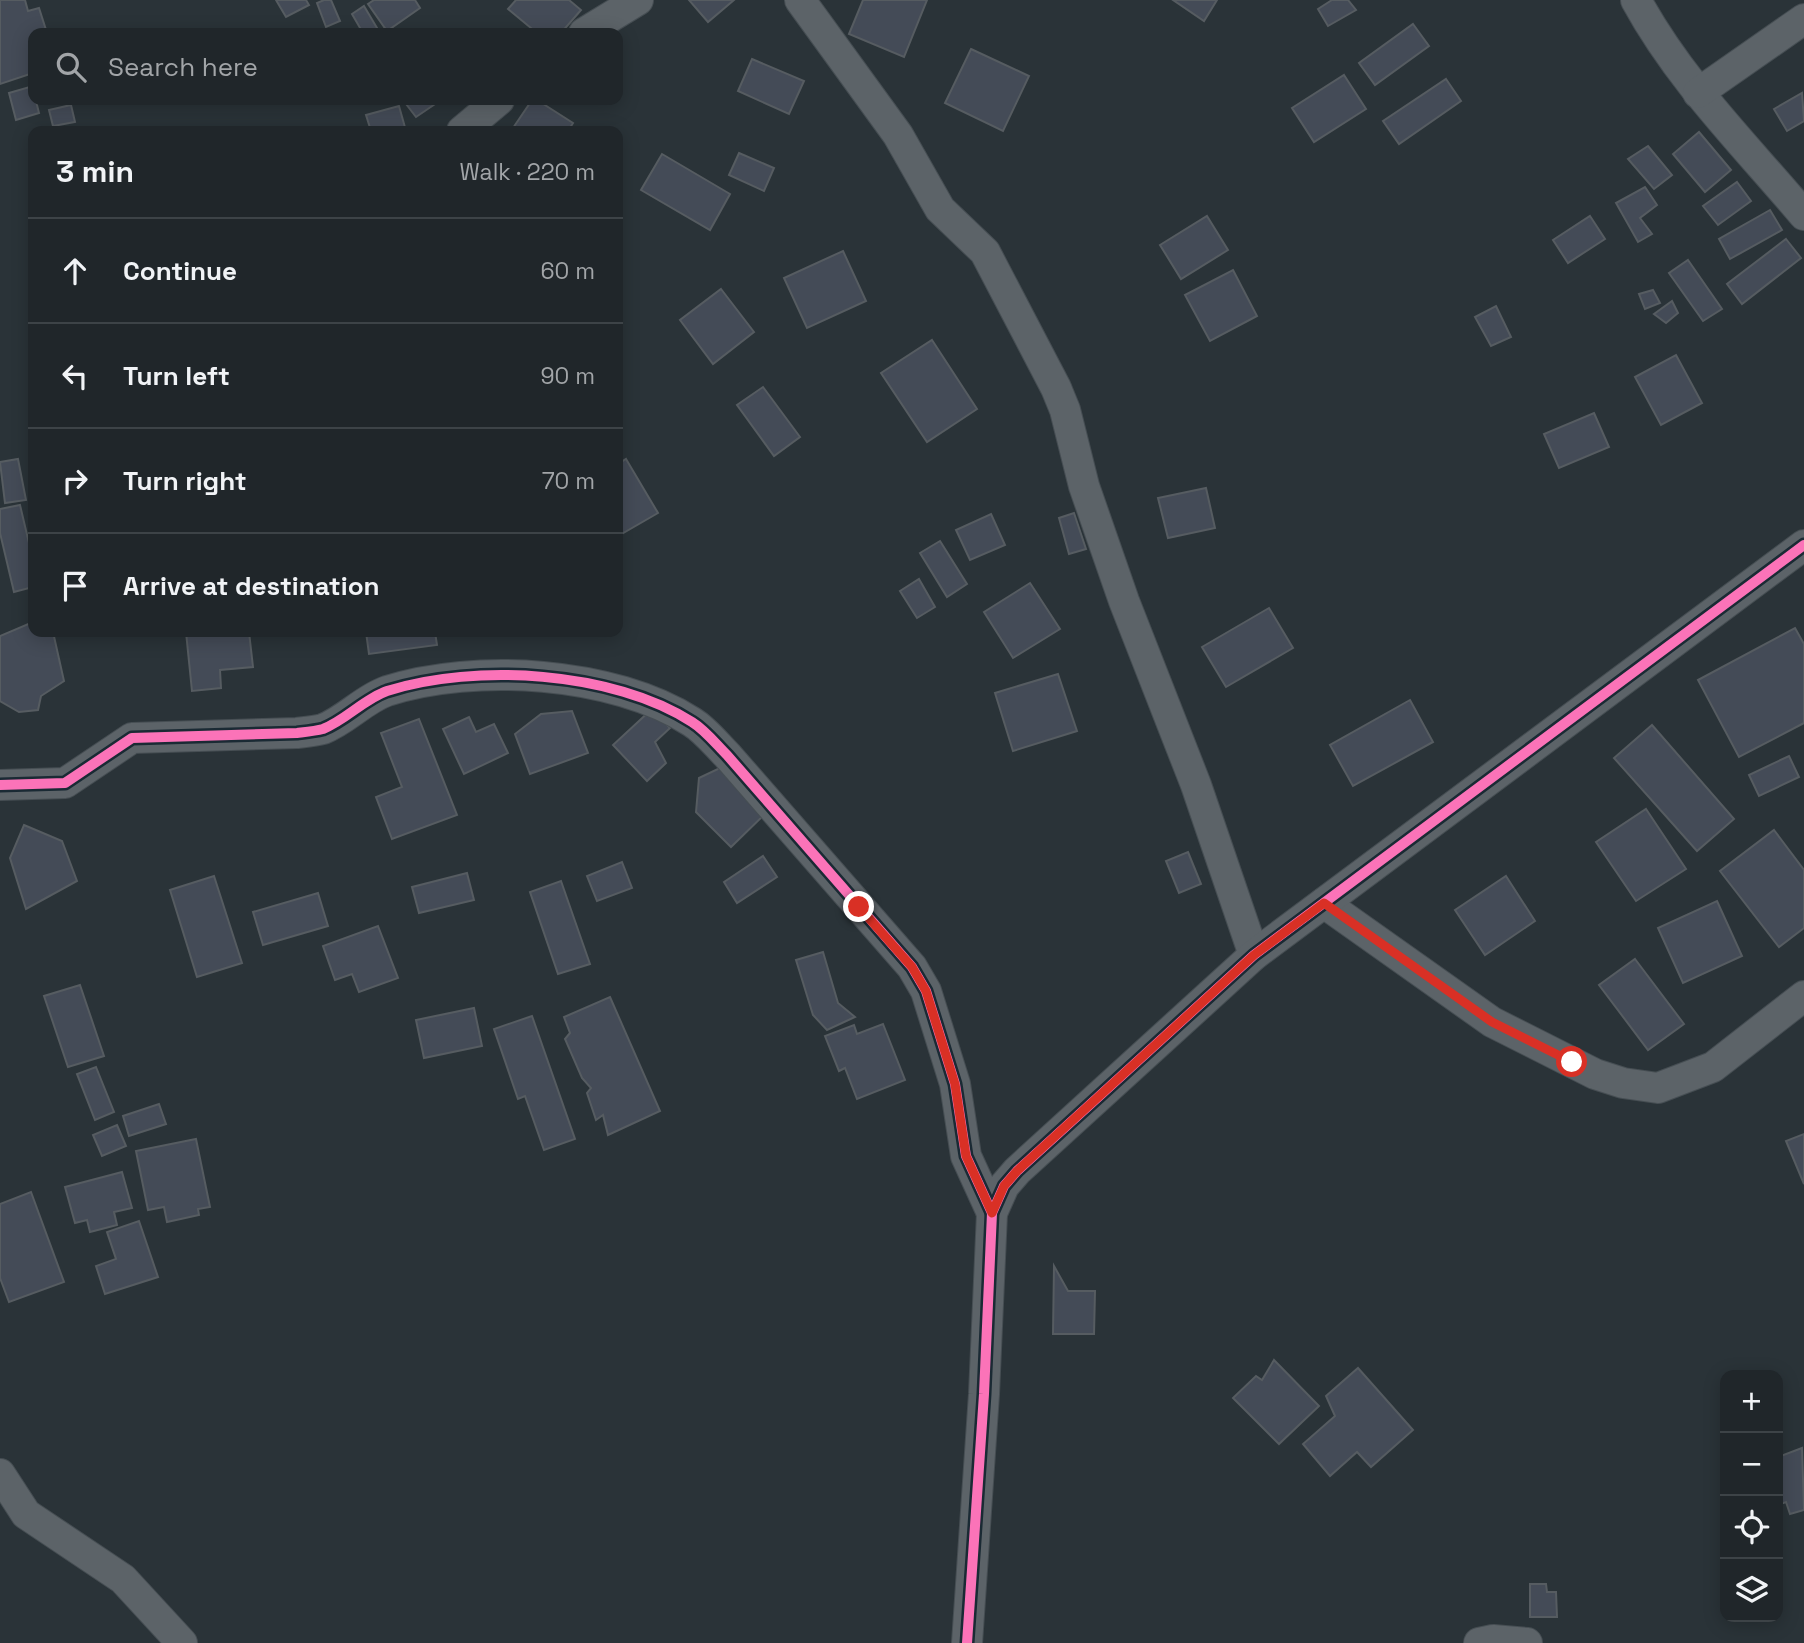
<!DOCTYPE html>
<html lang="en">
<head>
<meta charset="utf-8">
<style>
  :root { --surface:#20262a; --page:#2d3236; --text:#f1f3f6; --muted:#a2a5a8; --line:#3d4347 }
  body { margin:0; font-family:"Space Grotesk",sans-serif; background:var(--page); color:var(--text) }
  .controls { position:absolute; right:21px; bottom:21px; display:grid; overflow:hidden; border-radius:14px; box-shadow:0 4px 18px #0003 }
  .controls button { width:63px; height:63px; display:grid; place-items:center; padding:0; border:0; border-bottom:2px solid var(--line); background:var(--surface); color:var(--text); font:35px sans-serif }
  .stop { position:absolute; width:21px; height:21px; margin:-16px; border:5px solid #d93025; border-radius:50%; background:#fff }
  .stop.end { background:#d93025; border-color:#fff; box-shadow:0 2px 7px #0008 }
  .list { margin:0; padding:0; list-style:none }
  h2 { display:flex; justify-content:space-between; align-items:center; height:91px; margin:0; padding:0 28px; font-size:30px }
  h2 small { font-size:23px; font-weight:400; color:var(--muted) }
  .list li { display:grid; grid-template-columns:46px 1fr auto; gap:21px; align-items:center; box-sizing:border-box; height:105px; padding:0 28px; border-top:2px solid var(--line) }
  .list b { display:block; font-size:26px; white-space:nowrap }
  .list em { font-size:23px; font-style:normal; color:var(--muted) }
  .icon { flex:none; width:38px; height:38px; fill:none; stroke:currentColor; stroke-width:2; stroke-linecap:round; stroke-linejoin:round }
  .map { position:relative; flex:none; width:1804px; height:1643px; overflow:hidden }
  .search { position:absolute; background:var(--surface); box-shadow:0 4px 18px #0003; left:28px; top:28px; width:595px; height:77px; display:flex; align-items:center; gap:18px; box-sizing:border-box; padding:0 24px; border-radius:14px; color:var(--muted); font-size:26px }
  .panel { position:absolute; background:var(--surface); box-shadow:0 4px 18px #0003; left:28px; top:126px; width:595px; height:511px; border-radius:14px }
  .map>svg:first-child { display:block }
  .building { fill:#444b57; stroke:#565c61; stroke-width:2 }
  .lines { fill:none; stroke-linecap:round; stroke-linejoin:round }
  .street-casing { stroke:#464e53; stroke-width:32 }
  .street { stroke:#5c6368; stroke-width:30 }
  .cycleway-casing { stroke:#1a2a34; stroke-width:15 }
  .cycleway { stroke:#fb73b8; stroke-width:10 }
  .route { stroke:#d93025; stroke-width:9 }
</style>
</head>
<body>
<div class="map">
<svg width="1804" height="1643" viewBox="0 0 1804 1643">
  <rect width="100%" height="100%" fill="#2a3338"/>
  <g class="building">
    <path d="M0 0H25L28 11 39 8 47 33H33V73L0 84Z"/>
    <path d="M276 0H306L309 5 286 17Z"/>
    <path d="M324 0H331L340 21 326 27 317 3Z"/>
    <path d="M374 0H415L420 8 387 31 368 4Z"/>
    <path d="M516 0H569L581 10 561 33H537L508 9Z"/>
    <path d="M689 0H734L708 22Z"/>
    <path d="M863 0H927L904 57 849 34Z"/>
    <path d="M1173 0H1217L1204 21Z"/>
    <path d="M1332 0H1348L1356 10 1328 26 1318 9Z"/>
    <path d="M364 6 380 33H363L352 14Z"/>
    <path d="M1413 24 1429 46 1375 85 1359 63Z"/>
    <path d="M971 49 1029 76 1003 131 945 103Z"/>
    <path d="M752 59 804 81 789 114 738 91Z"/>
    <path d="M1344 75 1366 109 1314 142 1292 108Z"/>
    <path d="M1446 79 1461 101 1399 144 1383 121Z"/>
    <path d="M33 86V100H39L36 101 39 113 16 120 9 93Z"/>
    <path d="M1802 93 1804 121 1787 131 1774 109Z"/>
    <path d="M403 100H441L416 117Z"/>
    <path d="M532 100H537L573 123 568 131H511Z"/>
    <path d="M71 105 75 122 53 126 49 110Z"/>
    <path d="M399 106 406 131H371L366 115Z"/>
    <path d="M1699 132 1731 170 1705 192 1673 154Z"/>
    <path d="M1648 146 1672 175 1654 189 1628 159Z"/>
    <path d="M739 153 774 168 764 191 729 175Z"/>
    <path d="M662 154 730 194 710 230 641 190Z"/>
    <path d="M1737 182 1751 201 1718 225 1703 206Z"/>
    <path d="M1645 187 1657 205 1640 218 1652 234 1638 242 1616 203Z"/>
    <path d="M1770 210 1782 230 1730 259 1719 239Z"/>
    <path d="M1207 216 1228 250 1181 279 1160 245Z"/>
    <path d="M1590 216 1605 239 1568 263 1553 240Z"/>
    <path d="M1786 239 1801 258 1742 304 1727 284Z"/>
    <path d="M843 251 866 301 807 328 784 278Z"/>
    <path d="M1688 260 1722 309 1703 321 1669 273Z"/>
    <path d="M1233 270 1257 316 1210 341 1185 295Z"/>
    <path d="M721 289 754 332 713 364 680 320Z"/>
    <path d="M1653 290 1660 303 1645 309 1639 294Z"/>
    <path d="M1672 301 1678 313 1666 323 1654 314Z"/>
    <path d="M1496 306 1511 337 1491 346 1475 317Z"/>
    <path d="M932 340 977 409 927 442 881 373Z"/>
    <path d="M1676 355 1702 403 1661 425 1635 377Z"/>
    <path d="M763 387 800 437 774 456 737 405Z"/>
    <path d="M1594 413 1609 447 1559 468 1544 434Z"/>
    <path d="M18 459 26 500 5 503 0 462Z"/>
    <path d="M626 459 658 513 618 536V464Z"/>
    <path d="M1206 488 1215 528 1168 538 1158 498Z"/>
    <path d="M20 505 33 560V587L14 592 0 533V509Z"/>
    <path d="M1074 513 1086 549 1069 554 1059 518Z"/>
    <path d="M991 514 1005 545 970 560 956 530Z"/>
    <path d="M940 541 967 584 947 597 920 553Z"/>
    <path d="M919 579 935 607 917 618 900 591Z"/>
    <path d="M1030 583 1060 629 1013 658 984 612Z"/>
    <path d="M1269 608 1293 648 1226 687 1202 647Z"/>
    <path d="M33 622V632H53L64 681 41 696 38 710 19 712 0 701V636Z"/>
    <path d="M1795 628 1804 644V723L1739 757 1698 680Z"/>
    <path d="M186 632H249L253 667 220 670 221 688 192 691Z"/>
    <path d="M366 632H435L437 645 369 654Z"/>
    <path d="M1058 674 1077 731 1013 751 995 693Z"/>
    <path d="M1410 700 1433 742 1353 786 1330 745Z"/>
    <path d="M652 709 670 728 655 742 666 763 647 781 613 745Z"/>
    <path d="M572 711 588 753 530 774 515 734 541 714Z"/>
    <path d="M469 717 476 732 494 724 508 753 464 774 443 729Z"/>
    <path d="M419 719 457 815 392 839 376 797 402 787 381 733Z"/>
    <path d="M1652 725 1734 819 1697 851 1614 758Z"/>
    <path d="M1789 756 1799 777 1759 796 1749 775Z"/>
    <path d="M720 768 765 814 731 847 696 812 699 778Z"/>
    <path d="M1646 809 1686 869 1636 901 1596 842Z"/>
    <path d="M24 825 62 841 77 881 26 909 10 858Z"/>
    <path d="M1774 830 1804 870V928L1779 947 1720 871Z"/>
    <path d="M1188 852 1201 884 1179 893 1166 861Z"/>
    <path d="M763 856 777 877 737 903 724 882Z"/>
    <path d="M622 862 632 888 597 901 587 876Z"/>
    <path d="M467 873 474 900 419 913 412 887Z"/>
    <path d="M214 876 242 963 197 977 170 890Z"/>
    <path d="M1506 876 1535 921 1485 955 1455 910Z"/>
    <path d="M561 881 590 964 558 974 530 892Z"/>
    <path d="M318 893 328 926 263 945 253 912Z"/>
    <path d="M1717 901 1742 956 1683 983 1658 928Z"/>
    <path d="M378 926 398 978 359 992 352 974 335 980 323 946Z"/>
    <path d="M823 952 838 1003 855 1017 827 1030 813 1015 796 960Z"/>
    <path d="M1635 959 1684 1024 1648 1050 1599 985Z"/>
    <path d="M80 985 104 1056 68 1067 44 996Z"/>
    <path d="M610 997 660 1111 608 1135 603 1115 596 1120 587 1093 591 1088 582 1078 565 1039 570 1033 564 1017Z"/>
    <path d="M474 1008 482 1046 424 1058 416 1020Z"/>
    <path d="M532 1016 575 1139 544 1150 525 1096 518 1099 494 1029Z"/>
    <path d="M883 1024 905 1080 857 1099 845 1068 839 1071 825 1036 854 1025 857 1034Z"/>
    <path d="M96 1067 114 1112 95 1120 77 1074Z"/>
    <path d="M159 1104 166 1124 129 1136 123 1116Z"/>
    <path d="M117 1125 126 1146 102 1156 93 1135Z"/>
    <path d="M1804 1134V1184L1786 1141Z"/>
    <path d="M196 1139 210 1207 198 1209 199 1215 167 1222 164 1207 148 1210 136 1151Z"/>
    <path d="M122 1172 132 1208 114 1212 117 1225 90 1232 87 1220 75 1223 65 1187Z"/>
    <path d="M31 1192 64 1282 9 1302 0 1278V1204Z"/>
    <path d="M139 1221 158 1277 105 1294 96 1266 116 1259 107 1232Z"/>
    <path d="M1054 1266 1068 1291H1095L1094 1334H1053Z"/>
    <path d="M1274 1360 1319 1406 1279 1444 1233 1398 1256 1376 1262 1380Z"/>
    <path d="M1358 1368 1413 1430 1371 1467 1357 1452 1330 1476 1303 1444 1335 1416 1326 1396Z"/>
    <path d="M1802 1448 1804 1510 1790 1514 1786 1502 1778 1505V1457Z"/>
    <path d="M1530 1584H1546L1547 1592H1556L1557 1617H1530Z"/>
  </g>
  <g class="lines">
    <defs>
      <g id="street">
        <path d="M800 0 898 135 940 209 985 252 1056 388 1065 410 1084 486 1124 601 1196 785 1254 955"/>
        <path d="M1636 0C1680 81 1745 145 1804 215"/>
        <path d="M584 33 638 0"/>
        <path d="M1698 93 1804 19"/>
        <path d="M462 131 499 100"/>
        <path d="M0 785 65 783 132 738 297 733C305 732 315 731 323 729 346 720 364 699 387 691 475 663 613 671 692 722 705 730 716 744 727 755L912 967 926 991 955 1084 966 1156 992 1213"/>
        <path d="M1324 903 1492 1022 1595 1074 1623 1083 1658 1088 1713 1067 1804 996"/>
        <path d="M0 1474 26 1514 123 1579 182 1643"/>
        <path d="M967 1643 984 1394 992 1213 1004 1186 1017 1171 1254 955 1804 545"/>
        <path d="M1479 1643 1493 1640 1527 1643"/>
      </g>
    </defs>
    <use href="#street" class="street-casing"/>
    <use href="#street" class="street"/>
    <defs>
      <g id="cycleway">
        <path d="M0 785 65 783 132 738 297 733C305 732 315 731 323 729 346 720 364 699 387 691 475 663 613 671 692 722 705 730 716 744 727 755L912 967 926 991 955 1084 966 1156 992 1213"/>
        <path d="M967 1643 984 1394 992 1213 1004 1186 1017 1171 1254 955 1804 545"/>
      </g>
    </defs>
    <use href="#cycleway" class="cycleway-casing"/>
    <use href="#cycleway" class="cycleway"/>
  </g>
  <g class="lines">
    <path class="route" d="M859 907 912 967 926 991 955 1084 966 1156 992 1213 1004 1186 1017 1171 1254 955 1324 903 1492 1022 1572 1062"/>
  </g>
</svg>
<div class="controls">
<button>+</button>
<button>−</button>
<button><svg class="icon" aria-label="locate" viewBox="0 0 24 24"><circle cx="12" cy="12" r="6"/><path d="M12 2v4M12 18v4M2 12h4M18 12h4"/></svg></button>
<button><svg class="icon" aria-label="layers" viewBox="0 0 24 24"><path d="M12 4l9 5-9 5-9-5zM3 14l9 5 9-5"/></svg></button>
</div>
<div class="stop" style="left:1572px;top:1062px"></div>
<div class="stop end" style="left:859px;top:907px"></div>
<div class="search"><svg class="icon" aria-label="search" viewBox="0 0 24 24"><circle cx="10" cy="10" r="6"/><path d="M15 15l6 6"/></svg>Search here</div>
<section class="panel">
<h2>3 min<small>Walk · 220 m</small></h2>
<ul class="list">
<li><svg class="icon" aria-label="ahead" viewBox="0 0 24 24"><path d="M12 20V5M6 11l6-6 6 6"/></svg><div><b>Continue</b></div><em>60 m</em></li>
<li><svg class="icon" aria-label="left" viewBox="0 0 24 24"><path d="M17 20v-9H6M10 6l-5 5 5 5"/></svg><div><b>Turn left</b></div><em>90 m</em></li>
<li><svg class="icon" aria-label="right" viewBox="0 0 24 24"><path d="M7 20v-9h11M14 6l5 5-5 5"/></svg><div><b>Turn right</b></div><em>70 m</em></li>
<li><svg class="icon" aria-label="arrive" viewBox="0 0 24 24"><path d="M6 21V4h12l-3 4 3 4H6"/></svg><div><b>Arrive at destination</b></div></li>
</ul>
</section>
</div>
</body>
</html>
